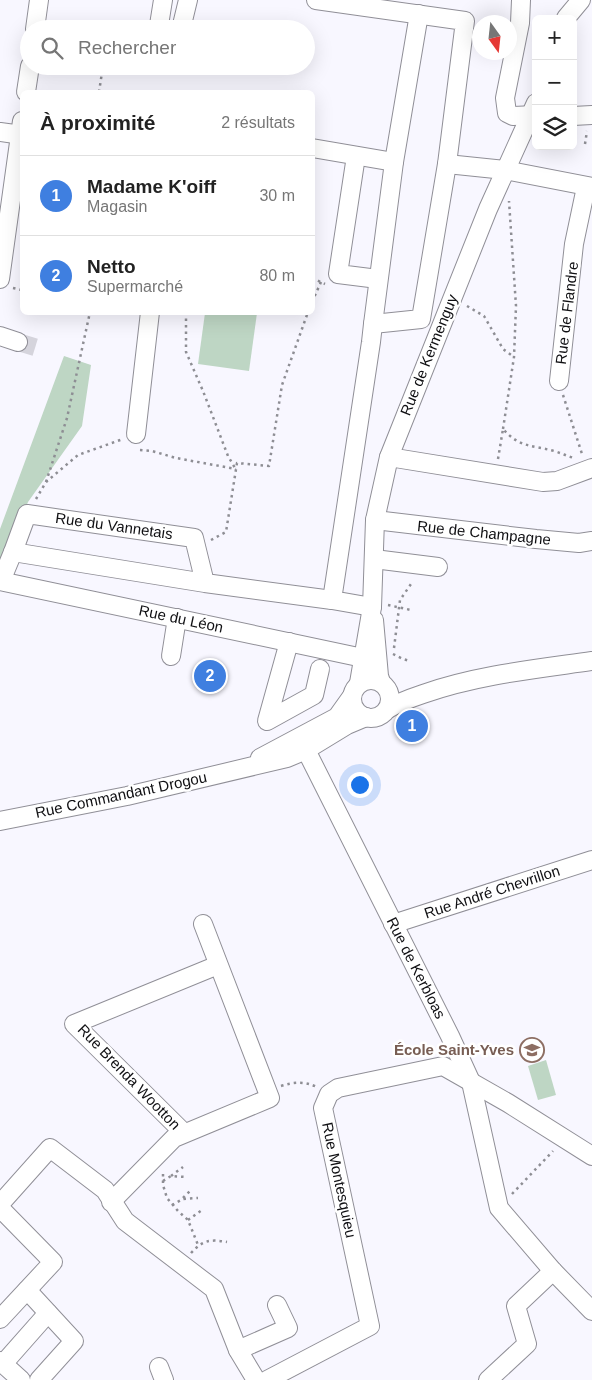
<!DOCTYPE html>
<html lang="fr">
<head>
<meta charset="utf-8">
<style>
  :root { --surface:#fff; --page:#f2f2f2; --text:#222; --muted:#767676; --line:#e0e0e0; --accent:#111827 }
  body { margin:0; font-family:Arial,sans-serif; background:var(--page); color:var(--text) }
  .controls { position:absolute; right:15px; top:15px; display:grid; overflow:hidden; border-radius:8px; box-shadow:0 5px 20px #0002 }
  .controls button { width:45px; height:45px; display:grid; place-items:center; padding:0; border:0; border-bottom:1px solid var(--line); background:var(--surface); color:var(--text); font:25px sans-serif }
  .compass { position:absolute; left:472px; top:15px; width:45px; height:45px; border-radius:50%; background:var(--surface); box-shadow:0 5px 20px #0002; rotate:165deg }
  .you { position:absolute; left:359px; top:784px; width:18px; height:18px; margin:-12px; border:4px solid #fff; border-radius:50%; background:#1a73e8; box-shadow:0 0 0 8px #1a73e833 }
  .badge { display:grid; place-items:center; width:32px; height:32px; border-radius:50%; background:var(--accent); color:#fff; font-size:16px; font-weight:700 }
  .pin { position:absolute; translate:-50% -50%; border:2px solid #fff; box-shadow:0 1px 5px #0006 }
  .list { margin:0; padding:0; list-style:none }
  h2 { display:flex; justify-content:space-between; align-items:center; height:65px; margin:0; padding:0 20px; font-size:21px }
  h2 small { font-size:16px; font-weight:400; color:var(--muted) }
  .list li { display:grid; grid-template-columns:32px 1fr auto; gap:15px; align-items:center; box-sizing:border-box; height:80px; padding:0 20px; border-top:1px solid var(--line) }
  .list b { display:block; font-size:19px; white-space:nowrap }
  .list p { margin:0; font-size:16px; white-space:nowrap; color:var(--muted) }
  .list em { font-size:16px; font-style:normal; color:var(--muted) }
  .icon { flex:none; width:28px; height:28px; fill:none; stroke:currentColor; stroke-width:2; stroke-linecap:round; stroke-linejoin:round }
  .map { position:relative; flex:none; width:592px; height:1380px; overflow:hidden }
  .search { position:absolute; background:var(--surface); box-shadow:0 5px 20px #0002; left:20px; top:20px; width:295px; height:55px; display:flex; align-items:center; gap:12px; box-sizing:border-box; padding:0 18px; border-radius:28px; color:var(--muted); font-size:19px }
  .panel { position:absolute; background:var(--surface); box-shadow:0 5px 20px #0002; left:20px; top:90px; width:295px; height:225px; border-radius:8px }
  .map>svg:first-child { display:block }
  .green { fill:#bed6c4 }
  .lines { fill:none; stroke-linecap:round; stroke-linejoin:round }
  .minor-tunnel { stroke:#d5d4dc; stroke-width:18; stroke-dasharray:18 9; stroke-linecap:butt }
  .minor-casing { stroke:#908f97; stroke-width:20 }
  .path { stroke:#8e8e94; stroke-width:2.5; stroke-dasharray:2.5 4; stroke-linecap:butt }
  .minor { stroke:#fff; stroke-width:18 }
  .labels { text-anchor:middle; stroke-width:5; stroke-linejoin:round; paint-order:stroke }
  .street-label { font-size:15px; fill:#101013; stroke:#fff }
  .education-label { font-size:15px; font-weight:bold; fill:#785e54; stroke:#fff; text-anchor:end }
</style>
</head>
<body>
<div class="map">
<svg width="592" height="1380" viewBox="0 0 592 1380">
  <rect width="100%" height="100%" fill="#f8f7ff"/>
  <g class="green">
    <path d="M205 313H257L249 371 198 364Z"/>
    <path d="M64 356 91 365 82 426 28 502 0 571V529Z"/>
    <path d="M546 1060 556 1095 538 1100 528 1066Z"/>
  </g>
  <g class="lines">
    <path class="minor-tunnel" d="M18 342 41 349"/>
    <defs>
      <g id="minor">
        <path d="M316 0 465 21 447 164 421 319 373 324 371 342 332 600 372 607"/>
        <path d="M521 0 520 23 505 98 507 113 513 116 536 115"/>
        <path d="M566 18 581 0"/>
        <path d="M35 29 39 0"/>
        <path d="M161 29 159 25 163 0"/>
        <path d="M181 29 188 0"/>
        <path d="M26 92 30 66"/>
        <path d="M573 116 592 115"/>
        <path d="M0 132 22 135"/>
        <path d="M312 148 394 162"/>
        <path d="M356 156 338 274 378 279"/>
        <path d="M447 164 505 170 592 187"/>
        <path d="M0 279 22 121"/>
        <path d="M373 324 394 162 419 14"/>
        <path d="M0 336 18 342"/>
        <path d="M559 381 574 244 586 187"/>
        <path d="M136 434 150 312"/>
        <path d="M389 457 543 482 557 481 592 468"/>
        <path d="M375 520 536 539 579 543 592 541"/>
        <path d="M374 559 438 567"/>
        <path d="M0 581 363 658"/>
        <path d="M1 581 13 552"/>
        <path d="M205 583 194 538 27 514 13 552 205 583 332 600"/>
        <path d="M374 620 379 676 381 682"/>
        <path d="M289 642 267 721 314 695 320 669"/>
        <path d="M171 656 177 618"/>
        <circle cx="371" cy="699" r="19"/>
        <path d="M359 683 372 607 375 520 389 457 488 209 536 103"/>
        <path d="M388 709C399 702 411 698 423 694 477 675 536 669 592 661"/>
        <path d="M306 750 450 1036 471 1082 499 1208 553 1271 592 1311"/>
        <path d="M260 758 337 717 352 696"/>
        <path d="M0 821 127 796 287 758 306 750 347 725 366 717"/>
        <path d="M393 924 592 860"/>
        <path d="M184 1133 74 1024 218 965"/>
        <path d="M111 1202 174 1138 270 1098 203 924"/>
        <path d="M0 1204 50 1148 105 1190 125 1221 214 1289 238 1350 256 1380"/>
        <path d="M0 1208 53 1262 0 1319"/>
        <path d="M27 1290 74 1341 39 1380"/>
        <path d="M238 1350 288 1328 277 1305"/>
        <path d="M0 1361 21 1380"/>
        <path d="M3 1364 48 1313"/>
        <path d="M159 1367 164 1380"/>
        <path d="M267 1380 370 1326 323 1108 329 1094 338 1088 443 1066 508 1103 592 1156"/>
        <path d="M488 1380 527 1344 516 1306 553 1271"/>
      </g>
    </defs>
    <use href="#minor" class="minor-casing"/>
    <g class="path">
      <path d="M99 92 103 66"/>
      <path d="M585 144 587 131"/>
      <path d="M312 278 325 284"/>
      <path d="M13 288 22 290"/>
      <path d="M312 302 321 282"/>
      <path d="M467 306 484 316 503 349 514 357"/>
      <path d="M186 312V352L203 391 228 456 235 468"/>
      <path d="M563 395 582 454"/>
      <path d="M503 429 514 357 516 306 509 201"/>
      <path d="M140 450 152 451 176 458 236 469"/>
      <path d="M498 459 503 429C520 448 532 445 554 451 561 453 567 456 574 458"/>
      <path d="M46 482 67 418 90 312"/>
      <path d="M36 499 46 482 78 455 123 439"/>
      <path d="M211 540 226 532 237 463 269 466 282 385 308 312"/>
      <path d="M388 605 411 610"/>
      <path d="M394 648 400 600 411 584 414 585"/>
      <path d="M393 654 403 659 410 661"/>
      <path d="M281 1086C294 1082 304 1081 317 1087"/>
      <path d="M163 1174V1185L167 1198 178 1211 188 1220 198 1245"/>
      <path d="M171 1176 183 1167"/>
      <path d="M163 1181 171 1176 186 1177"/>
      <path d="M512 1194 553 1151"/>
      <path d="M183 1198 191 1190"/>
      <path d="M172 1205 183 1199 198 1198"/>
      <path d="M188 1220 202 1210"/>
      <path d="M191 1253C203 1240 210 1239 227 1242"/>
    </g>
    <use href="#minor" class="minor"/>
  </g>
  <defs>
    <symbol id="school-ring" viewBox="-11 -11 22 22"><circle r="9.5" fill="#fff" stroke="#8d6e63" stroke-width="1.5"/><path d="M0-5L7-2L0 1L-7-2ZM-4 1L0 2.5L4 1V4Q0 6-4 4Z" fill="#8d6e63"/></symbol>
  </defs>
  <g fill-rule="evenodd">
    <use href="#school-ring" x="518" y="1036" width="28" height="28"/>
  </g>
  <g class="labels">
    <g class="street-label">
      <text transform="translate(567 313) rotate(-83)" y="5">Rue de Flandre</text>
      <text transform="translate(429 355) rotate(-68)" y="5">Rue de Kermenguy</text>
      <text transform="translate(114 526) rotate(8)" y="5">Rue du Vannetais</text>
      <text transform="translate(484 533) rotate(6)" y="5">Rue de Champagne</text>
      <text transform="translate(181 619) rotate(12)" y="5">Rue du Léon</text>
      <text transform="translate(121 795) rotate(-12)" y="5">Rue Commandant Drogou</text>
      <text transform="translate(492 892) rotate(-18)" y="5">Rue André Chevrillon</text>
      <text transform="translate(416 968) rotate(63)" y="5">Rue de Kerbloas</text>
      <text transform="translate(129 1077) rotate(46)" y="5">Rue Brenda Wootton</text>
      <text transform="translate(339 1180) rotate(78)" y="5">Rue Montesquieu</text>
    </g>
    <g class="education-label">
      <text x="514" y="1055">École Saint-Yves</text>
    </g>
  </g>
</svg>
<div class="controls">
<button>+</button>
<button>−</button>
<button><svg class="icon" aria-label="layers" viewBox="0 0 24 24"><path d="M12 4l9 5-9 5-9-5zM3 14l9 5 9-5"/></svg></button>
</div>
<svg class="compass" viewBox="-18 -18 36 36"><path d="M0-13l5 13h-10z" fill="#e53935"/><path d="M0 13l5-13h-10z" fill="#767676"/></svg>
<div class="you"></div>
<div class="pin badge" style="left:412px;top:726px;background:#3f7fe0">1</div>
<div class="pin badge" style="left:210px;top:676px;background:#3f7fe0">2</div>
<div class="search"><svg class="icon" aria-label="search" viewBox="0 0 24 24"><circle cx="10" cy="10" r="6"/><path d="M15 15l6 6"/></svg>Rechercher</div>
<section class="panel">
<h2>À proximité<small>2 résultats</small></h2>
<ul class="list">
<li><span class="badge" style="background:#3f7fe0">1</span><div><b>Madame K'oiff</b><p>Magasin</p></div><em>30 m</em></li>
<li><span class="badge" style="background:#3f7fe0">2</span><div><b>Netto</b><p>Supermarché</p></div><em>80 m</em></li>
</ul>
</section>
</div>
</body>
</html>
